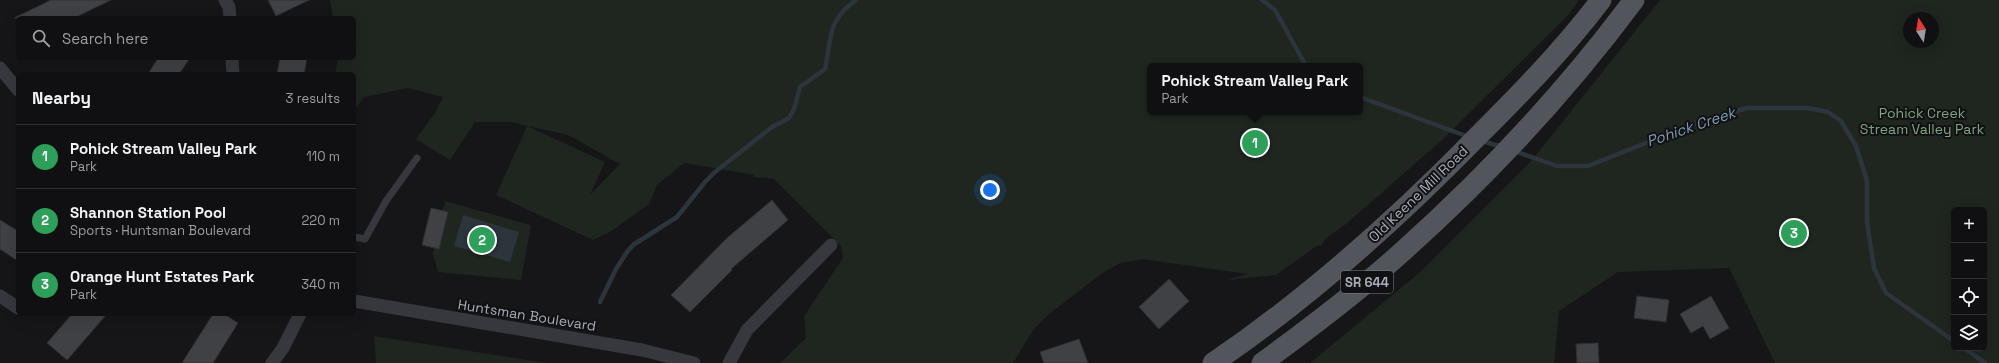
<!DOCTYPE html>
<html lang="en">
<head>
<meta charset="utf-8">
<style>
  :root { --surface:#101012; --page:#1e1e20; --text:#f1f3f6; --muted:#9c9d9f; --line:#303032; --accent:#2563eb }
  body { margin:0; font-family:"Space Grotesk",sans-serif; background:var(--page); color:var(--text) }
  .controls { position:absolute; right:12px; bottom:12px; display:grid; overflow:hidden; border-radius:6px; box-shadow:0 4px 16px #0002 }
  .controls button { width:36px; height:36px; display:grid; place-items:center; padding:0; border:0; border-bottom:1px solid var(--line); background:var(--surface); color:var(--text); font:20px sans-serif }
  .compass { position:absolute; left:1903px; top:12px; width:36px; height:36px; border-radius:50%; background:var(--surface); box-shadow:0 4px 16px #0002; rotate:348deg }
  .you { position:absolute; left:990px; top:190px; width:14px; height:14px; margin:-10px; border:3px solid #fff; border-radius:50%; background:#1a73e8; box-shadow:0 0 0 6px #1a73e833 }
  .badge { display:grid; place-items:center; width:26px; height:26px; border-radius:50%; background:var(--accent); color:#fff; font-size:13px; font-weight:700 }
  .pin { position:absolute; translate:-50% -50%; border:2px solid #fff; box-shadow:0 1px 4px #0006 }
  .popup { position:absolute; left:1147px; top:63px; width:216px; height:52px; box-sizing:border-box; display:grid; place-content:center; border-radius:6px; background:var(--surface); filter:drop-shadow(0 1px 3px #0005); font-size:13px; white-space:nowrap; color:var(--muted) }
  .popup b { font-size:15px; color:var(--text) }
  .popup::after { content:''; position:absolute; left:50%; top:100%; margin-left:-8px; border:8px solid transparent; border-top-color:var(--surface) }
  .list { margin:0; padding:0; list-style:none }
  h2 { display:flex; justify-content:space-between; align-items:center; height:52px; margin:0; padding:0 16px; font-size:17px }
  h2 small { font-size:13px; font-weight:400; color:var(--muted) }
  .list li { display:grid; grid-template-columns:26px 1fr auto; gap:12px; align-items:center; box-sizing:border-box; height:64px; padding:0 16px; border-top:1px solid var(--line) }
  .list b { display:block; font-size:15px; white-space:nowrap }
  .list p { margin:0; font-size:13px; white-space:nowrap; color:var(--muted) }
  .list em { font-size:13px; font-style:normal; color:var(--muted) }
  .icon { flex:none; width:22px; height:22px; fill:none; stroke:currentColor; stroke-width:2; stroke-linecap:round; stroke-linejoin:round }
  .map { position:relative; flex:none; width:1999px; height:363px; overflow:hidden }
  .search { position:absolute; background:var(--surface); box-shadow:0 4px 16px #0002; left:16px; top:16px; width:340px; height:44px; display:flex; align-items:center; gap:10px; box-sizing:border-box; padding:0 14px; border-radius:6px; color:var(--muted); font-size:15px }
  .panel { position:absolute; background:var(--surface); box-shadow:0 4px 16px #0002; left:16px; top:72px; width:340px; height:244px; border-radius:6px }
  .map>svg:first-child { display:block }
  .green { fill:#1e261f; fill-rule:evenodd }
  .water { fill:#2c353c }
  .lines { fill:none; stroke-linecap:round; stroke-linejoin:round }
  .stream { stroke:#2c353c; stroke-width:4.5 }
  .building { fill:#404145; stroke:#303034 }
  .lane { stroke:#37383d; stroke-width:7 }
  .street { stroke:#37383d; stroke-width:13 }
  .primary { stroke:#53555c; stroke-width:21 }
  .labels { text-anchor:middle; stroke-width:4; stroke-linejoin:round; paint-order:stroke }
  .shield { fill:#111113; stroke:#7b7e86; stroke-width:1 }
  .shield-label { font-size:13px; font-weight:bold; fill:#a8adb8 }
  .park-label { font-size:14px; fill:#7fa381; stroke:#111113 }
  .street-label { font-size:14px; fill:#a8adb8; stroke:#111113 }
  .water-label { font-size:15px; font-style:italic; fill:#7f9bb3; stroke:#111113 }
</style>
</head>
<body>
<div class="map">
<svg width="1999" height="363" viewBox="0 0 1999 363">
  <rect width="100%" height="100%" fill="#161618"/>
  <g class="green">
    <path d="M330 0H1579L1569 14 1442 140 1346 224 1325 239 1321 246 1318 245 1276 275 1226 280 1248 274 1142 259 1120 263 1101 274 1049 314 1033 330 1013 363H780L806 338 804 316 843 258 841 246 774 179 753 177 754 175 684 163 657 185 649 204 613 230 593 240 496 195 527 126 605 162 590 195 620 164 568 135 510 122H475L450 160 416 139 435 113 443 97 408 88 364 97 354 110V74H335L338 58H354V18H333ZM1150 66H1360V112H1150Z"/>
    <path d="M1660 0H1999V363H1775L1729 268 1618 272 1559 311 1554 363H1310L1418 274 1533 159ZM1909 18H1933V42H1909ZM1954 210H1984V348H1954Z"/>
    <path d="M445 201 531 225 521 280 438 272 433 254Z"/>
    <path d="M374 336 547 363H376Z"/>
  </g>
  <path class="water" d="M463 215 519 232 510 262 454 246Z"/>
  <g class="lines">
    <g class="stream">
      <path d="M1262 0 1275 10 1306 66"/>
      <path d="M1360 97 1469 137"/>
      <path d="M1482 141 1502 147"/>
      <path d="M1514 151 1557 166H1588L1701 121 1747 108H1808L1828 112 1841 121 1856 146 1867 181V222L1874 268 1886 293 1954 341"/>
      <path d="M600 302 616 269 627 252 633 245 677 217 705 182 715 172 772 127 789 118 794 109 800 87 825 69C832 37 826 22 856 0"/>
      <path d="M1964 348 1985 363"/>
    </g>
  </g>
  <g class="building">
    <path d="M51 0H111L74 18H14Z"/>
    <path d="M268 0H309L276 16Z"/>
    <path d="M158 58H190L179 74H148Z"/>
    <path d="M280 58H307L304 74H277Z"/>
    <path d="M772 200 788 220 731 269 732 270 690 312 671 295 727 238Z"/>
    <path d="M431 208 448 212 439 249 422 245Z"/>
    <path d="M0 220 18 231V261L0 249Z"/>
    <path d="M1169 279 1189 301 1159 329 1139 307Z"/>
    <path d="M1637 296 1669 300 1666 322 1634 318Z"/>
    <path d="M1711 296 1729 328 1710 339 1703 326 1691 333 1680 314Z"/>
    <path d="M72 314H107L67 360 47 343Z"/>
    <path d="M213 314H224L238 323 213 363H182Z"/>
    <path d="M1079 339 1088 363H1044L1040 352Z"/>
    <path d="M1598 343 1599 363H1577L1576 344Z"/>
  </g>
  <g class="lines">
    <path class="lane" d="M354 237 365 239 386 201 417 158"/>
    <g class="street">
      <path d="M225 0 229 7 230 18"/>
      <path d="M232 58 233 74"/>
      <path d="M0 68 18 90"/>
      <path d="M0 296 18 308"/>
      <path d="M354 301 642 350 694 363"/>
      <path d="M272 363 283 348 300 314"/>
      <path d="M729 363 747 330 831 245"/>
    </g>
    <g class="primary">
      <path d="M1213 363C1309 298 1396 220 1477 137 1521 93 1564 49 1601 0"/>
      <path d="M1262 363C1310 328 1358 292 1402 252 1486 177 1567 90 1634 0"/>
    </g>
  </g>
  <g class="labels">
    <rect class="shield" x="1341" y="271" width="52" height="22" rx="3"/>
    <g class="shield-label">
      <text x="1367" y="287">SR 644</text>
    </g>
    <g class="park-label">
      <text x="1922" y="118">Pohick Creek<tspan x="1922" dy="16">Stream Valley Park</tspan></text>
    </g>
    <g class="street-label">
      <text transform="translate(1418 194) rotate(-44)" y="5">Old Keene Mill Road</text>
      <text transform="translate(527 315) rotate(9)" y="5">Huntsman Boulevard</text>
    </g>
    <g class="water-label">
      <text transform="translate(1691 127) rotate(-19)" y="5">Pohick Creek</text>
    </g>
  </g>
</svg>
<div class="controls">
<button>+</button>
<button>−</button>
<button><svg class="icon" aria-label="locate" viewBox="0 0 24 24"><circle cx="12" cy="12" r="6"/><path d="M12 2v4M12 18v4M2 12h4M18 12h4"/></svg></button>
<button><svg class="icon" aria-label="layers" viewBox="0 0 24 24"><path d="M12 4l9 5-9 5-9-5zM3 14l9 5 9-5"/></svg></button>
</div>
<svg class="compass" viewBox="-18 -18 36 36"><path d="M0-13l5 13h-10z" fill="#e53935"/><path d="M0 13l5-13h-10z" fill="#9c9d9f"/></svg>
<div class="you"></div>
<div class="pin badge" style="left:1255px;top:143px;background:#2e9e5b">1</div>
<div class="popup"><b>Pohick Stream Valley Park</b>Park</div>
<div class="pin badge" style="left:482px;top:240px;background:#2e9e5b">2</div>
<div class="pin badge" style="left:1794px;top:233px;background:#2e9e5b">3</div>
<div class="search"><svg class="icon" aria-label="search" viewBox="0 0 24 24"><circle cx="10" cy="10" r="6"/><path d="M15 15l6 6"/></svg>Search here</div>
<section class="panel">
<h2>Nearby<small>3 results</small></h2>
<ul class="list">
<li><span class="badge" style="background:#2e9e5b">1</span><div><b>Pohick Stream Valley Park</b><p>Park</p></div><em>110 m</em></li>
<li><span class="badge" style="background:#2e9e5b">2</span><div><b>Shannon Station Pool</b><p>Sports · Huntsman Boulevard</p></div><em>220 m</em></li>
<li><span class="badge" style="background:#2e9e5b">3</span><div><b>Orange Hunt Estates Park</b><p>Park</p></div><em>340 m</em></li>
</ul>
</section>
</div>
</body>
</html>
